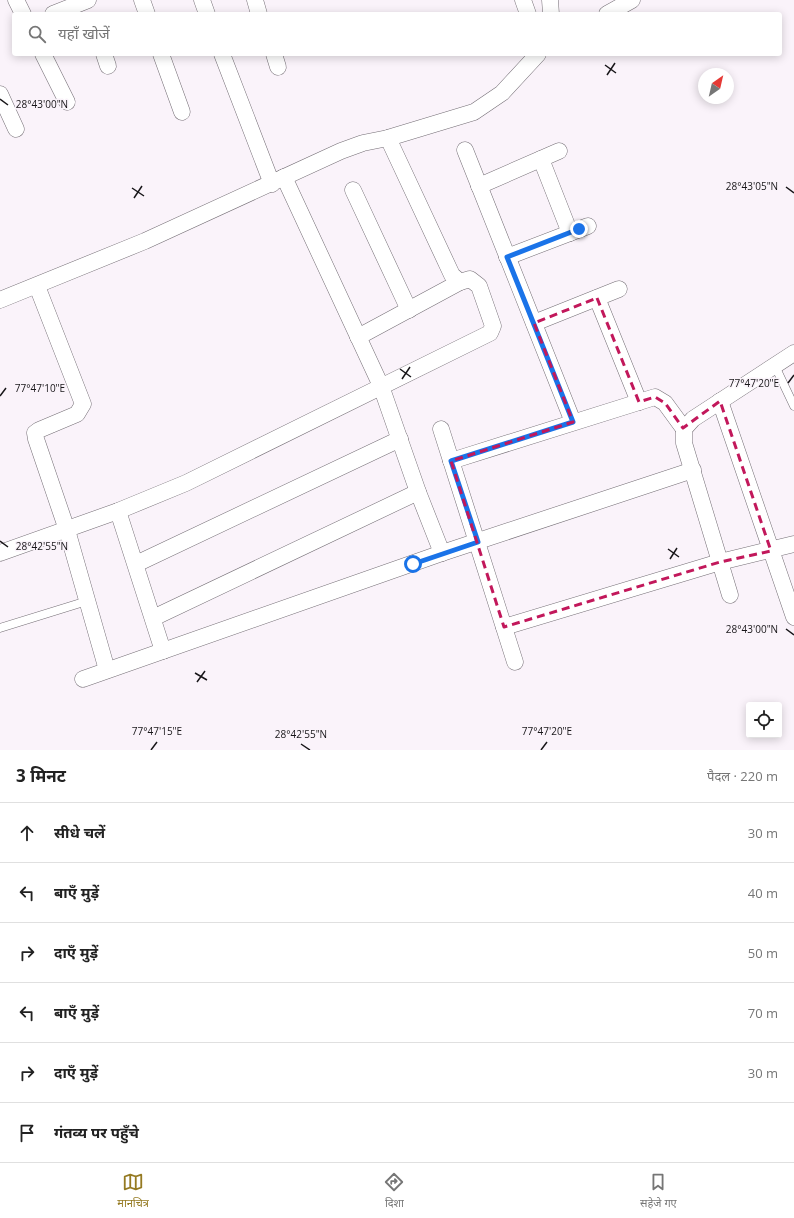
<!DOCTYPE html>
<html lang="hi">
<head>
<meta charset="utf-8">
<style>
  :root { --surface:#fff; --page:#f6f6f6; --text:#222; --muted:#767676; --line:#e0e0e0; --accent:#957a22 }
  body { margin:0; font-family:"Open Sans","Noto Sans Devanagari",sans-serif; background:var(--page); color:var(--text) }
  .controls { position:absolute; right:12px; bottom:12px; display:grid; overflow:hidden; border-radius:4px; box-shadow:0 2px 10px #0003 }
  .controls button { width:36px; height:36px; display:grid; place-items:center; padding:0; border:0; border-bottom:1px solid var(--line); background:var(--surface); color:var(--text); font:20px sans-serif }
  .compass { position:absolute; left:698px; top:68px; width:36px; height:36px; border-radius:50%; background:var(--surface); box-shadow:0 2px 10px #0003; rotate:34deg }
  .stop { position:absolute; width:12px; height:12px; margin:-9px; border:3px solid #1a73e8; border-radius:50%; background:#fff }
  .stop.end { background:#1a73e8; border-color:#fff; box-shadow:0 1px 4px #0008 }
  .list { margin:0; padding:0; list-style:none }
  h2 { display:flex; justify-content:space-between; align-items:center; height:52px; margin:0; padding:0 16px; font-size:17px }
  h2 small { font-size:13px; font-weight:400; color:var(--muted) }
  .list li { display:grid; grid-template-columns:26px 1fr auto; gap:12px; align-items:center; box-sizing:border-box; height:60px; padding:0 16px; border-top:1px solid var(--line) }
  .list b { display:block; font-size:15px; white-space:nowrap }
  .list em { font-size:13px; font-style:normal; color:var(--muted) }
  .icon { flex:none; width:22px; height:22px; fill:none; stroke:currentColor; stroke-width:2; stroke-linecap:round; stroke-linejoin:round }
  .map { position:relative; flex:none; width:794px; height:750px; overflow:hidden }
  .search { position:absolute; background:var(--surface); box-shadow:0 2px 10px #0003; left:12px; right:12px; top:12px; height:44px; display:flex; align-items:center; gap:10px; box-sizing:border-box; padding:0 14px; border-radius:4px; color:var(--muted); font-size:15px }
  .sheet { height:412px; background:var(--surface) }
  nav { display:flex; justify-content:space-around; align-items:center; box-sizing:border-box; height:56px; border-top:1px solid var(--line); background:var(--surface); font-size:11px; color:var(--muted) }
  nav a { display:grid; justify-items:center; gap:2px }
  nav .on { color:var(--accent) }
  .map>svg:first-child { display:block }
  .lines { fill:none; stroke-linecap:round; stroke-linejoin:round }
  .service-casing { stroke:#746e75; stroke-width:9 }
  .minor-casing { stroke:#746e75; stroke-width:17 }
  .service { stroke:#fff; stroke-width:8 }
  .minor { stroke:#fff; stroke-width:16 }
  .route { stroke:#1a73e8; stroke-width:5 }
  .marked { fill:none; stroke:#c2185b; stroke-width:3; stroke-dasharray:8 5; stroke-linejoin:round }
  .ticks { fill:none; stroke:#181619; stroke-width:1.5 }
  .ticks-label { font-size:10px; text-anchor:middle; fill:#181619; stroke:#faf3fa; stroke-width:3; stroke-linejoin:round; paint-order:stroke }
</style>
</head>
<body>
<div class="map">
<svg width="794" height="750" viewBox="0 0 794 750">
  <rect width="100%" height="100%" fill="#faf3fa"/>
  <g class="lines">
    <defs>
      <g id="service">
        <path d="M775 366 794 406"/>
        <path d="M0 628 87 601"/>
      </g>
      <g id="minor">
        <path d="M16 0 23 14"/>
        <path d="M142 0 147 14"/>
        <path d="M202 0 207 14"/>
        <path d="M255 0 259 14"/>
        <path d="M523 0 528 14"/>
        <path d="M550 0 551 14"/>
        <path d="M53 14 88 0"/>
        <path d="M607 14 632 0"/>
        <path d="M43 54 67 102"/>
        <path d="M104 54 108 66"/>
        <path d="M161 54 182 112"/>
        <path d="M222 54 272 184"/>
        <path d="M274 54 278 67"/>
        <path d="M0 94 16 129"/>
        <path d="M465 150 573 422"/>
        <path d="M541 159 570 233"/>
        <path d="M284 177 381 386 418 492 442 553"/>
        <path d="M479 186 559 151"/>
        <path d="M353 190 409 310"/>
        <path d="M507 257 588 226"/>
        <path d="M37 286 83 404 77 414 39 430 35 433 36 439 67 530 107 670"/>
        <path d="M597 298 639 402"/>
        <path d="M0 300 145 241 341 151 363 143 388 138 474 112 502 93 538 54"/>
        <path d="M534 323 619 289"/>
        <path d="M358 337 460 282"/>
        <path d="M720 401 794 617"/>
        <path d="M441 429 515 662"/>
        <path d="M451 461 655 397 665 403 684 429"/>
        <path d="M118 511 163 651"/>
        <path d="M0 553 118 511 186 483 490 333 493 326 479 286 470 279 460 282 452 275 388 138"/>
        <path d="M136 564 400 439"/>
        <path d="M730 595 684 443V429L693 419 794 353"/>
        <path d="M153 618 418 492"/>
        <path d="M504 627 720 562 794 544"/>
        <path d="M83 679 442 553 693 470"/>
      </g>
    </defs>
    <use href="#service" class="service-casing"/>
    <use href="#minor" class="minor-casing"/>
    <use href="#service" class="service"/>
    <use href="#minor" class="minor"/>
  </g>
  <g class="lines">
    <path class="route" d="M413 564 478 542 451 461 573 422 507 257 579 229"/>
  </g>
  <path class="marked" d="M597 298 639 402 655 397 665 403 683 428 720 401 771 551 720 562 504 627 451 461 573 422 534 323Z"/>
  <path class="ticks" d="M605 65 616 73M607 75 615 63M0 99 8 105M786 187 794 193M132 188 144 196M134 198 142 186M400 369 411 377M402 379 410 367M788 383 794 375M0 396 6 388M0 541 8 547M668 549 679 557M670 559 677 548M786 629 794 635M195 673 207 680M197 682 205 671M301 744 310 750M151 750 157 742M541 750 547 742"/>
  <g class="ticks-label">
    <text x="42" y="108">28°43'00"N</text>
    <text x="752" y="190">28°43'05"N</text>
    <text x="754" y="387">77°47'20"E</text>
    <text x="40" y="392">77°47'10"E</text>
    <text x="42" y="550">28°42'55"N</text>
    <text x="752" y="633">28°43'00"N</text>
    <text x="157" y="735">77°47'15"E</text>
    <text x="547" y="735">77°47'20"E</text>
    <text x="301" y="738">28°42'55"N</text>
  </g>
</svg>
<div class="controls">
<button><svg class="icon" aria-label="locate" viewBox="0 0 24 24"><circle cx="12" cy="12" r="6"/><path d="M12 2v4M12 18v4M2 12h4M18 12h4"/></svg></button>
</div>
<svg class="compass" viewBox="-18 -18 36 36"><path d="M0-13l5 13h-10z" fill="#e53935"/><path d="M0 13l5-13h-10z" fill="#767676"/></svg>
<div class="stop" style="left:413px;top:564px"></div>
<div class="stop end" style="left:579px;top:229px"></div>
<div class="search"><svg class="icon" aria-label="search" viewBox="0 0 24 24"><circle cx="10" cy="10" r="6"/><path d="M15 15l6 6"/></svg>यहाँ खोजें</div>
</div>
<section class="sheet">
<h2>3 मिनट<small>पैदल · 220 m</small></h2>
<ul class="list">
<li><svg class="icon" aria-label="ahead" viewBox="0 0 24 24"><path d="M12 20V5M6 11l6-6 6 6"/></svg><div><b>सीधे चलें</b></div><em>30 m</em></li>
<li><svg class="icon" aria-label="left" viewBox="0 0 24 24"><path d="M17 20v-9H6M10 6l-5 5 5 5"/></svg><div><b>बाएँ मुड़ें</b></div><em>40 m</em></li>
<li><svg class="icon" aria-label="right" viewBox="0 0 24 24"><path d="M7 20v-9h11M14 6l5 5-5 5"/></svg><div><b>दाएँ मुड़ें</b></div><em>50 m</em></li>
<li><svg class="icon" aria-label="left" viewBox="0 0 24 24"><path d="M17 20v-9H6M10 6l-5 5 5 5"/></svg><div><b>बाएँ मुड़ें</b></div><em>70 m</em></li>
<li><svg class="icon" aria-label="right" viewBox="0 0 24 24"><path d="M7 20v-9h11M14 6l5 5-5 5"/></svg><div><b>दाएँ मुड़ें</b></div><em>30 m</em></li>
<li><svg class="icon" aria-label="arrive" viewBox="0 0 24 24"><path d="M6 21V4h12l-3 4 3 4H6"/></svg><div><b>गंतव्य पर पहुँचे</b></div></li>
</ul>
</section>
<nav>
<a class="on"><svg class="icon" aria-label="map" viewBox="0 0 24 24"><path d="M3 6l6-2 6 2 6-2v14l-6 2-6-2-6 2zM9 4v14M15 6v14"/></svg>मानचित्र</a>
<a><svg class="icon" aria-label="directions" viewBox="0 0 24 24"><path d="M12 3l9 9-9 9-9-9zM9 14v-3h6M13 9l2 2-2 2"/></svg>दिशा</a>
<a><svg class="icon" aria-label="saved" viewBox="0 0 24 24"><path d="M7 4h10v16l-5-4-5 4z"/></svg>सहेजे गए</a>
</nav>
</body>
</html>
